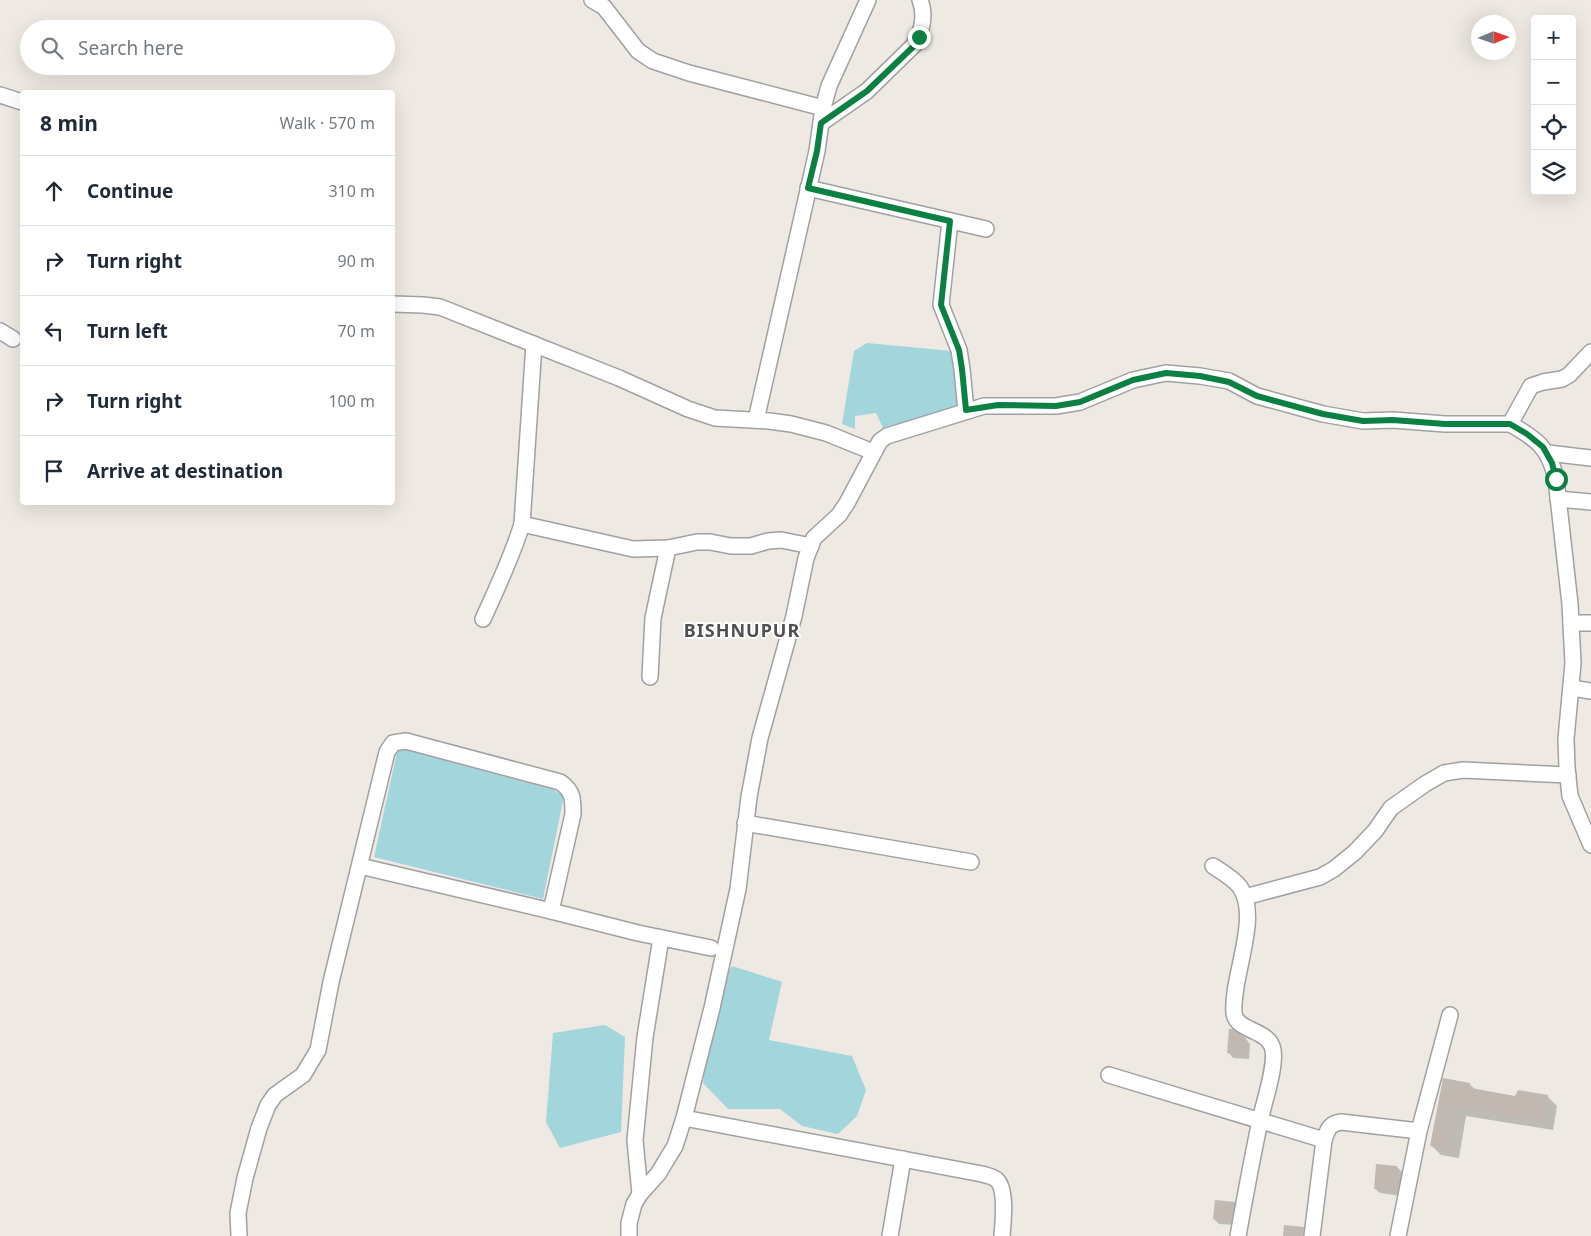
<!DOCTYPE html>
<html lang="en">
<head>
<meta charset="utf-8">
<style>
  :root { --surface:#fff; --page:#f6f6f7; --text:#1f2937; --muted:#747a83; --line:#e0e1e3 }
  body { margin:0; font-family:"Noto Sans",sans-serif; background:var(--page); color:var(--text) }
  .controls { position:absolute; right:15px; top:15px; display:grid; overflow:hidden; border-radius:5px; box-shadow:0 5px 20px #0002 }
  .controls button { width:45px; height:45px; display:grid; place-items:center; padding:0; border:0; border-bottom:1px solid var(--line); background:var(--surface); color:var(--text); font:25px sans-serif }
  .compass { position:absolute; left:1471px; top:15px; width:45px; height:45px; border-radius:50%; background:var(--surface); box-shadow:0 5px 20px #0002; rotate:88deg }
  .stop { position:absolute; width:15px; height:15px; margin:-11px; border:4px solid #0b8043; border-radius:50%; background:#fff }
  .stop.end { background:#0b8043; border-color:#fff; box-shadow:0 1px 5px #0008 }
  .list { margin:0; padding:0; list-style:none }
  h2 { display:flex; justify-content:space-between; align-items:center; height:65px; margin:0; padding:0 20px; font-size:21px }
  h2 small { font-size:16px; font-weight:400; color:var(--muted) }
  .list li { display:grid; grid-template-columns:32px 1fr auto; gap:15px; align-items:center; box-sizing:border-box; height:70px; padding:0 20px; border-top:1px solid var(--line) }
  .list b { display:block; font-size:19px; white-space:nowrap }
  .list em { font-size:16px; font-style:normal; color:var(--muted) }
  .icon { flex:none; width:28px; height:28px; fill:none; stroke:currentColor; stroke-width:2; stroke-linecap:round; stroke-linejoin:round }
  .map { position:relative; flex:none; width:1591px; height:1236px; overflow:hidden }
  .search { position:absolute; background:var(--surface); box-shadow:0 5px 20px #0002; left:20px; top:20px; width:375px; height:55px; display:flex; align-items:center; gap:12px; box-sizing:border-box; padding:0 18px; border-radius:28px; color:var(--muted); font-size:19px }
  .panel { position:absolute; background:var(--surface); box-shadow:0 5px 20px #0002; left:20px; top:90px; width:375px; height:415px; border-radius:5px }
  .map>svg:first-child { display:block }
  .water { fill:#a3d5dc }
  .shadow { fill:#0003 }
  .building { fill:#c2b8b2 }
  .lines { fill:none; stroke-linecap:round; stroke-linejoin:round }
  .minor-casing { stroke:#a1a1a1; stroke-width:18 }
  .minor { stroke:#fff; stroke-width:15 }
  .route { stroke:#0b8043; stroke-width:6 }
  .labels { text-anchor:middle; stroke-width:4; stroke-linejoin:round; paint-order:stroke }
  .district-label { font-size:18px; font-weight:bold; letter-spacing:1px; fill:#505050; stroke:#fff }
</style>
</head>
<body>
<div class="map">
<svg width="1591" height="1236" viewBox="0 0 1591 1236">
  <rect width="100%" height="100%" fill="#eee9e2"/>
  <g class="water">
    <path d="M867 343 952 351 957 408 883 428 876 413 855 416V429L842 424 854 351Z"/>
    <path d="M399 743 526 774 564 796 543 899 374 857Z"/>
    <path d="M732 966 782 982 769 1040 852 1056 866 1090 857 1116 838 1134 802 1126 780 1109H728L703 1083 715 997Z"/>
    <path d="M605 1025 625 1037 621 1132 560 1148 546 1122 553 1033Z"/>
  </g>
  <g class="shadow">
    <path d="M1246 1039 1250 1044 1249 1059 1233 1058 1229 1053Z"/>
    <path d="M1469 1084 1476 1090 1516 1098 1547 1096 1557 1106 1553 1130 1466 1116 1459 1158 1441 1155 1431 1145Z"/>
    <path d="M1397 1167 1402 1172 1401 1180 1404 1184 1402 1196 1380 1193 1375 1189Z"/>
    <path d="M1234 1203 1239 1208 1236 1225 1219 1224 1214 1219Z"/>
  </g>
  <g class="building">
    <path d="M1229 1029H1233L1246 1038 1245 1055 1227 1053Z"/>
    <path d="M1443 1078 1470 1083 1471 1088 1515 1096 1518 1090 1548 1095 1543 1121 1456 1106 1449 1149 1430 1146Z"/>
    <path d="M1376 1164 1397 1166 1396 1177 1400 1178 1397 1191 1374 1189Z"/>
    <path d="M1215 1200 1235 1202 1231 1221 1213 1219Z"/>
    <path d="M1284 1225 1304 1227 1303 1236H1283Z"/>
  </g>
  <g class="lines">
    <defs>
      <g id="minor">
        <path d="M592 0 604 7 638 51 653 61 689 73 823 108"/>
        <path d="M0 95 22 102"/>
        <path d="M821 123 867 91 914 45C922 32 926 15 920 0"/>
        <path d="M808 188 986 229"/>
        <path d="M950 221 941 305 959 350 962 369 966 411"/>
        <path d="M392 304 423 305 440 307 619 378 688 409 715 418 769 421 791 424 826 433 873 452"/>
        <path d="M0 331 13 339"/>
        <path d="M756 420 817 151 823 108 829 86 868 0"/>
        <path d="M1510 424C1537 439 1549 448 1556 479L1570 604 1573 663 1566 739 1567 768 1570 796 1591 845"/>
        <path d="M1548 453 1591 458"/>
        <path d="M1558 499 1591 502"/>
        <path d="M522 524 633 549 668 548 697 542H710L731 546H751L768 541 781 540 811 546"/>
        <path d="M483 619C497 588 512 557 522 524L534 344"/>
        <path d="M1571 623H1591"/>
        <path d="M650 677 653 618 668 548"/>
        <path d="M1572 688 1591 691"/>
        <path d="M745 823 971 862"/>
        <path d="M360 866 551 911"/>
        <path d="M1213 866C1222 872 1233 878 1240 887 1261 918 1231 977 1234 1013 1236 1032 1270 1029 1273 1050 1276 1068 1264 1101 1260 1121 1252 1159 1245 1197 1238 1236"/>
        <path d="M1245 897 1320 877 1334 869 1355 852 1375 831 1391 808 1425 784 1444 773 1463 770 1568 775"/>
        <path d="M1109 1075 1324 1140"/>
        <path d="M684 1118 982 1174C986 1175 994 1177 997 1180 1007 1190 1003 1222 1002 1236"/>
        <path d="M640 1194 635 1140 645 1037 661 938"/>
        <path d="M239 1236 238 1213 245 1178 259 1128 268 1105 275 1095 303 1075 318 1050 331 982 387 752 393 743 406 741 560 782C573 791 573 798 573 814L551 911 638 933 711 948"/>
        <path d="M629 1236V1223L634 1204 640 1194 658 1174 675 1146 684 1118 712 1008 738 889 749 797 760 738 794 616 806 558 814 538 839 515 847 503 880 441 887 436 984 406H1056L1080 402 1133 380 1166 373 1200 376 1229 381 1257 396 1323 414 1363 421 1393 420 1445 424H1510L1531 386 1543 382 1562 379 1569 375 1591 352"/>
        <path d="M890 1236 903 1159"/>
        <path d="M1312 1236 1324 1140C1328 1129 1329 1124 1341 1122L1419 1131"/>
        <path d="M1398 1236 1419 1131 1450 1015"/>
      </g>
    </defs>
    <use href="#minor" class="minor-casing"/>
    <use href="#minor" class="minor"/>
  </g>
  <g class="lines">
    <path class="route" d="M919 37 914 46 867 91 821 123 817 151 808 188 950 221 941 305 959 350 962 369 966 410 998 405 1056 406 1080 402 1133 380 1166 373 1200 376 1229 382 1257 396 1323 414 1363 421 1393 420 1445 424H1510L1527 434 1543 447 1552 463 1556 479"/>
  </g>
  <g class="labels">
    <g class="district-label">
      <text x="742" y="637">BISHNUPUR</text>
    </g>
  </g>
</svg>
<div class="controls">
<button>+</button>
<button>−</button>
<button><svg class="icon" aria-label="locate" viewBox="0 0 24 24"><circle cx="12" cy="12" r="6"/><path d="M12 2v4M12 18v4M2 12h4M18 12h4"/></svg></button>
<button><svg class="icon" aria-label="layers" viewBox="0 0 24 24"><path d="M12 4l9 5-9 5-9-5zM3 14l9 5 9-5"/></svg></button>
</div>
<svg class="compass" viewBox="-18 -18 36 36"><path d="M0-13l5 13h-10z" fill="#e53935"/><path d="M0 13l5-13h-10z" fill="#747a83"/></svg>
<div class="stop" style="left:1556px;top:479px"></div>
<div class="stop end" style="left:919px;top:37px"></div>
<div class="search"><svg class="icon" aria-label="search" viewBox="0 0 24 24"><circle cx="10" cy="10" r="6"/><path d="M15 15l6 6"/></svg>Search here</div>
<section class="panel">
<h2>8 min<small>Walk · 570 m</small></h2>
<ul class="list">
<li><svg class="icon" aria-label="ahead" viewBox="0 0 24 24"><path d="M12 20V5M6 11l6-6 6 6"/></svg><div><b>Continue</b></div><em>310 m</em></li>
<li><svg class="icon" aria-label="right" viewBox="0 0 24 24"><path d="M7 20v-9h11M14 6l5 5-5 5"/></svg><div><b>Turn right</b></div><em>90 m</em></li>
<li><svg class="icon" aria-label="left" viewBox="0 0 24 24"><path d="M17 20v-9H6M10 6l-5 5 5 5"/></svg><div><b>Turn left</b></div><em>70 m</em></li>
<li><svg class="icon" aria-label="right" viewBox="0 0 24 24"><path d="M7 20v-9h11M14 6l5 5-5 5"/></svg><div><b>Turn right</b></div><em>100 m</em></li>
<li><svg class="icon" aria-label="arrive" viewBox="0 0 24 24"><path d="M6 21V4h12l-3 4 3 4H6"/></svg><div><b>Arrive at destination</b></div></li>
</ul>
</section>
</div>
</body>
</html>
